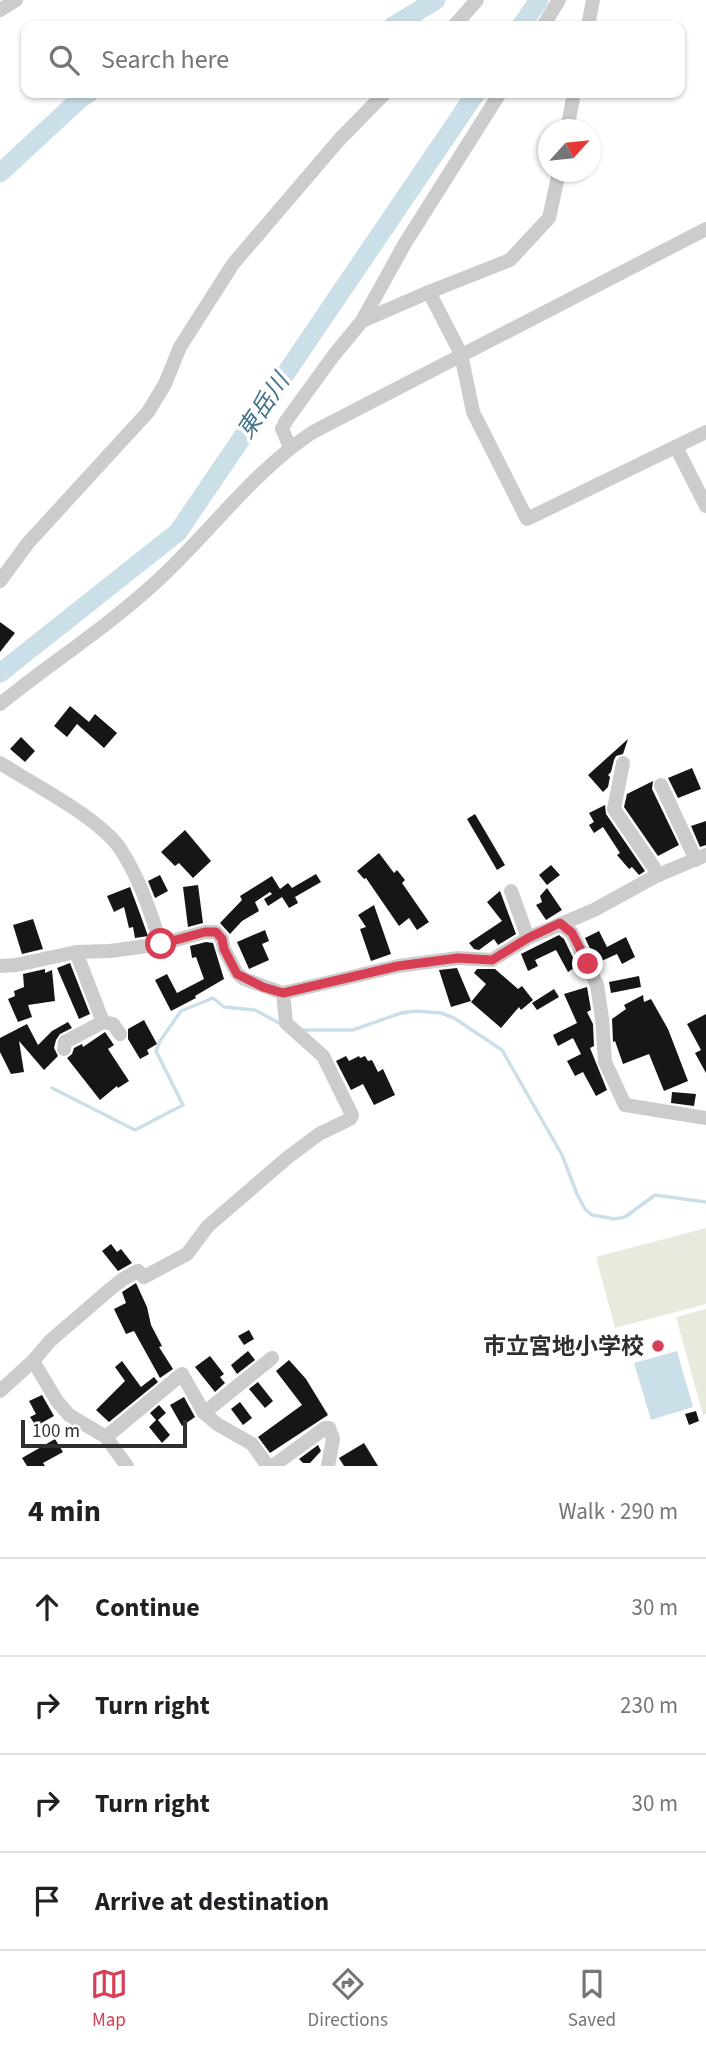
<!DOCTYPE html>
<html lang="en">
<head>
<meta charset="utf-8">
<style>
  :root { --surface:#fff; --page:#f2f2f2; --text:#202124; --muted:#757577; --line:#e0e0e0; --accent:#d83f54 }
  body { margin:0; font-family:"Source Sans 3","Noto Sans JP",sans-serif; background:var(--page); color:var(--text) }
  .compass { position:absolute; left:538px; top:119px; width:63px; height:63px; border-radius:50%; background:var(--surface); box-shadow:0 2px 5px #0004; rotate:63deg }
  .scale { position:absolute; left:21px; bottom:18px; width:166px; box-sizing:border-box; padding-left:7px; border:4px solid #2f2f2f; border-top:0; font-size:19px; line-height:24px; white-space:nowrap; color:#2f2f2f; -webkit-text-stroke:5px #fff; paint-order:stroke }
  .stop { position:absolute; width:21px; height:21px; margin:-16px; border:5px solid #d83f54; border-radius:50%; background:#fff }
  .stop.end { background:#d83f54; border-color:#fff; box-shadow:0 2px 7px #0008 }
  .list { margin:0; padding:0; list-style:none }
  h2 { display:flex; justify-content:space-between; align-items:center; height:91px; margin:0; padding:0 28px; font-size:30px }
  h2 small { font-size:23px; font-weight:400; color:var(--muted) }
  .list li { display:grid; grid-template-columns:46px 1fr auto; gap:21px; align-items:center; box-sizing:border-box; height:98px; padding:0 28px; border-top:2px solid var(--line) }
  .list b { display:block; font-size:26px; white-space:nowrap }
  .list em { font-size:23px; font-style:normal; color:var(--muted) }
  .icon { flex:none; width:38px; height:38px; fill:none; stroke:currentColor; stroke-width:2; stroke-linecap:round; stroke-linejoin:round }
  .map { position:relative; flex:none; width:706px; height:1466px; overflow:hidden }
  .search { position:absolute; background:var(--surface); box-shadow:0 2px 5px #0004; left:21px; right:21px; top:21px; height:77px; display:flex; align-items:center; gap:18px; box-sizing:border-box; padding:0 24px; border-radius:14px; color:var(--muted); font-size:26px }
  .sheet { height:483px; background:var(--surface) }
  nav { display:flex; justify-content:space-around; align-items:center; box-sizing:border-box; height:98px; border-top:2px solid var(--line); background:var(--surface); font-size:19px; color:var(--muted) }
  nav a { display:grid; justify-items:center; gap:4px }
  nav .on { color:var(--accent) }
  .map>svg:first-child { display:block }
  .green { fill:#e6ebde }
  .water { fill:#cbdfe9 }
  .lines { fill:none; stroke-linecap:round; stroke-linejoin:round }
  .stream { stroke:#cbdfe9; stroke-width:3.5 }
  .river { stroke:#cbdfe9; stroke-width:19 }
  .building { fill:#161616 }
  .minor { stroke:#ccc; stroke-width:14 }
  .route { stroke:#d83f54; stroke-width:9 }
  .poi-dot { fill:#d83f54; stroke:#fff; stroke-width:2.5 }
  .labels { text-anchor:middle; stroke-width:7; stroke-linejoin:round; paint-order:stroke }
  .poi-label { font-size:23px; font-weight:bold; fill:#2f2f2f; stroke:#fff; text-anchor:end }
  .water-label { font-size:24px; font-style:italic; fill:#43738b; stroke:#fff }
</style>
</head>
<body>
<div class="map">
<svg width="706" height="1466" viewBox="0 0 706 1466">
  <rect width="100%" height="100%" fill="#fff"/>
  <g class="green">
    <path d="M706 1228V1304L615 1328 596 1257Z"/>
    <path d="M706 1309V1414L703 1415 676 1317Z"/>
  </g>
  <path class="water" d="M677 1351 693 1407 651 1420 634 1363Z"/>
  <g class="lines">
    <g class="stream">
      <path d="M302 1030H353L401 1013 416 1011 441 1013 454 1018 502 1050 562 1155 577 1194 585 1209 592 1215 615 1219 625 1217 655 1195 706 1202"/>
      <path d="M52 1088 135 1130 183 1105 156 1051 160 1041 181 1011 213 998 224 1007 255 1010 283 1025"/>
    </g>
    <g class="river">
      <path d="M393 26 436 0"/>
      <path d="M521 26 539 0"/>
      <path d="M0 173 81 98 89 93"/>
      <path d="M0 673 178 532 476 93"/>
    </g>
  </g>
  <g class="building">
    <path d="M0 622 15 633 0 652Z"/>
    <path d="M70 706 89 722 95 714 117 733 104 748 77 724 67 737 54 726Z"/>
    <path d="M21 737 35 751 25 762 10 749Z"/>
    <path d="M628 739 623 754 616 756 614 760 611 772 608 775 610 777 608 787 603 792 588 775Z"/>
    <path d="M692 768 701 789 678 798 668 778Z"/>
    <path d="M653 781 652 789 679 845 658 856 624 807 627 794Z"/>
    <path d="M605 805 606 814 645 871 639 875 632 867 629 869 617 855 620 853 603 827 594 833 589 825 594 822 589 813Z"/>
    <path d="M475 814 505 865 497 870 467 819Z"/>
    <path d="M706 821V845L700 847 691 826Z"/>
    <path d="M185 830 211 861 193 878 179 863 175 866 161 852Z"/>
    <path d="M379 853 394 873 397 870 405 880 402 883 429 922 417 930 409 918 399 926 366 878 364 879 357 871Z"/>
    <path d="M551 865 560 875 547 885 539 875Z"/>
    <path d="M316 874 321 882 295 897 298 903 289 908 282 897 268 906 264 899 272 894 270 892 255 902 259 911 242 921 230 934 220 923 242 900 240 896 272 876 280 889 288 883 292 888Z"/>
    <path d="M160 875 168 891 155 898 148 881Z"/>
    <path d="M198 885 203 923 188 927 183 887Z"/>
    <path d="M130 887 139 911 148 936 135 938 133 927 129 928 124 907 114 912 107 896Z"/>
    <path d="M547 888 562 910 546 920 536 905 542 902 540 896Z"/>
    <path d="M500 891 516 934 498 945 494 939 479 950 474 949 469 943 502 921 487 902Z"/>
    <path d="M374 905 391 954 371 961 360 929 366 927 358 915Z"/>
    <path d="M33 919 43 949 22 954 13 925Z"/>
    <path d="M265 930 269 941 262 944 269 960 249 969 237 942Z"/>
    <path d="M599 931 607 947 626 937 635 957 622 964 617 954 597 963 585 938Z"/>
    <path d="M559 935 564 939 577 966 568 972 556 950 535 960 538 966 528 971 521 954Z"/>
    <path d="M206 942 213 943 224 979 195 996 196 998 171 1011 155 980 167 974 177 993 204 979 196 957 192 958 190 946Z"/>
    <path d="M70 963 90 1014 79 1019 57 968Z"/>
    <path d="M457 968 471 1001 451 1007 439 970Z"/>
    <path d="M45 969V973L52 970 55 1001 28 1005 32 1017 18 1022 8 999 15 996 14 991 24 987 23 974Z"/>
    <path d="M477 969H495L518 989 522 986 533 1000 521 1010 519 1007 501 1028 471 1002 486 984 474 973Z"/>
    <path d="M639 976 641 987 611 993 609 982Z"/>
    <path d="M587 987 591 1010 587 1012 593 1024 594 1046 590 1048 607 1090 596 1096 583 1072 575 1076 567 1061 581 1054 573 1038 558 1046 553 1035 577 1023 564 994Z"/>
    <path d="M554 989 559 997 537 1010 532 1003Z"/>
    <path d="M643 995 644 1002 651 999 668 1029 688 1081 664 1091 649 1054 623 1064 615 1041 613 1042 612 1019 626 1009 624 1005Z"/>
    <path d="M706 1014V1073L695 1053 701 1050 687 1024Z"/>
    <path d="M144 1020 157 1044 147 1050 149 1054 140 1059 128 1039V1029Z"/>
    <path d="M68 1022 72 1028 60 1034 56 1040 54 1048 58 1056 44 1070 19 1041 24 1072 11 1074 0 1052V1038L27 1024 38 1045 52 1031Z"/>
    <path d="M105 1032 114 1045 108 1049 129 1081 118 1088 117 1086 100 1100 67 1058 72 1054 74 1048 82 1044 83 1047Z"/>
    <path d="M346 1056 349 1061 359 1056 360 1058 365 1056 368 1061 372 1060 378 1072 383 1069 395 1095 374 1105 363 1084 351 1090 336 1061Z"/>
    <path d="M672 1092 696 1094 694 1106 671 1103Z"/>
    <path d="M111 1244 117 1252 121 1249 132 1263 118 1271 102 1251Z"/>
    <path d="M136 1283 147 1307 151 1325 162 1346 159 1347 173 1369 160 1378 134 1331 126 1334 114 1309 126 1303 122 1292Z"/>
    <path d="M249 1330 254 1339 244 1345 238 1336Z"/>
    <path d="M248 1351 255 1360 237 1374 231 1365Z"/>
    <path d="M210 1356 224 1374 220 1377 225 1383 215 1392 195 1367Z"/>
    <path d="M289 1360 306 1379 328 1415 270 1453 258 1437 302 1405 276 1371Z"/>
    <path d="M122 1361 141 1387 154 1377 158 1382 109 1422 96 1410 125 1381 115 1367Z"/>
    <path d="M258 1382 273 1401 265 1408 249 1389Z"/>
    <path d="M42 1395 54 1416 36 1426 30 1417 36 1414 29 1401Z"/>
    <path d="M184 1397 195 1417 182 1426 170 1405Z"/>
    <path d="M240 1402 252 1418 243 1425 231 1409Z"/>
    <path d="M159 1405 166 1413 158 1420 170 1435 162 1443 149 1427 156 1420 150 1413Z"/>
    <path d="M696 1411 699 1421 689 1425 685 1414Z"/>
    <path d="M55 1439 63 1452 43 1463 45 1466H27L22 1458Z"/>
    <path d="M364 1443 378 1466H344L339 1458Z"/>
    <path d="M318 1445 321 1451 310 1463H303L299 1459Z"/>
  </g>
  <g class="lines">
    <g class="minor">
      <path d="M0 10 16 0"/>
      <path d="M454 26 477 0"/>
      <path d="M543 26 559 0"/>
      <path d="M588 26 593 0"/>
      <path d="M567 130 574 93"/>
      <path d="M429 292 510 260 549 218 559 172"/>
      <path d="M362 321 429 292 461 354 473 412 527 519 706 432"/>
      <path d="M290 447 282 429 286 421 334 355 362 321 404 245 500 93"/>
      <path d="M676 447 706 506"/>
      <path d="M0 581 28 543 148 412 165 384 180 347 233 264 339 140 385 93"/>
      <path d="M0 704C51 663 107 627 155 583 209 534 252 472 313 432L706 229"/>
      <path d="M0 763C34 785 100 818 121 850 140 879 150 912 161 944"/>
      <path d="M623 763 614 809 659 875"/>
      <path d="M661 785 696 860"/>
      <path d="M511 891 528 938"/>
      <path d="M560 924 572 933 597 985 602 1018 605 1062 625 1105 706 1118"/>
      <path d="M76 952 103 1022 113 1024 120 1034"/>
      <path d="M0 966 16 965 76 952 110 951 161 944 205 932H216L222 939 224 949 237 973 244 979 283 993 398 966 458 958 492 960 528 938 594 910 656 876 706 855"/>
      <path d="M64 1049 65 1042 103 1022"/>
      <path d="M33 1361 57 1401 69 1415 106 1437 127 1466"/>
      <path d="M0 1391 33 1361 50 1341 108 1291 123 1279 138 1271 144 1277 187 1254 208 1226 287 1158 319 1134 350 1119 352 1115 323 1056 286 1023 283 993"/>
      <path d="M204 1413 272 1358"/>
      <path d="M106 1437 182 1374 204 1413 217 1424 252 1444 268 1466"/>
      <path d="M273 1466 325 1428H329L333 1439 328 1466"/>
    </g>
  </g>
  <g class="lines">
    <path class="route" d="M161 944 205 932H216L222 939 224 949 237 974 263 987 283 993 398 966 458 958 492 960 528 938 560 923 572 933 588 964"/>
  </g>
  <circle class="poi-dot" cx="658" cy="1346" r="7"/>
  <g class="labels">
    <g class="poi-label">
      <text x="644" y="1354">市立宮地小学校</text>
    </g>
    <g class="water-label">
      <text transform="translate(263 406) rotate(-56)" y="8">東岳川</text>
    </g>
  </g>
</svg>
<svg class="compass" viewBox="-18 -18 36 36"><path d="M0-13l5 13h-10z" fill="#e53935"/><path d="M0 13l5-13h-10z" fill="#757577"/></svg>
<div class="scale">100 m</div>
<div class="stop" style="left:161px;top:944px"></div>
<div class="stop end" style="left:588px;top:964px"></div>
<div class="search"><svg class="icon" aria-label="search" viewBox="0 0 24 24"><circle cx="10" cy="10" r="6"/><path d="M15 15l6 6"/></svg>Search here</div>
</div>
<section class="sheet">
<h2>4 min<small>Walk · 290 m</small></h2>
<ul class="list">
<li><svg class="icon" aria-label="ahead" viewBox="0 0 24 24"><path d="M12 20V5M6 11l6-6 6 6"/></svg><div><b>Continue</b></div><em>30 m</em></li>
<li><svg class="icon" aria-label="right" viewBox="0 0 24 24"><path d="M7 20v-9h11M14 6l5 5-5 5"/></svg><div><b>Turn right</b></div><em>230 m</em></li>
<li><svg class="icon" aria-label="right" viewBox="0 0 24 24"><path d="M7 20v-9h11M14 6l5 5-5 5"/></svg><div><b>Turn right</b></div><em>30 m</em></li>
<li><svg class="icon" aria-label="arrive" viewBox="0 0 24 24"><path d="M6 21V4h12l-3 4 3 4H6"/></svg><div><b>Arrive at destination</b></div></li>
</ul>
</section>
<nav>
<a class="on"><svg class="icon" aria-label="map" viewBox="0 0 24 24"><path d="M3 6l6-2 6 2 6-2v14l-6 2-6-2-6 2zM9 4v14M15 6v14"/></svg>Map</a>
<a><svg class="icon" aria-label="directions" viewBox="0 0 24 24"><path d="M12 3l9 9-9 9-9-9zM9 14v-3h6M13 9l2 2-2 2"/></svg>Directions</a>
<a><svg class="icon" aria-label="saved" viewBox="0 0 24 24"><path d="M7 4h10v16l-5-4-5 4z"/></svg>Saved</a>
</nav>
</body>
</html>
